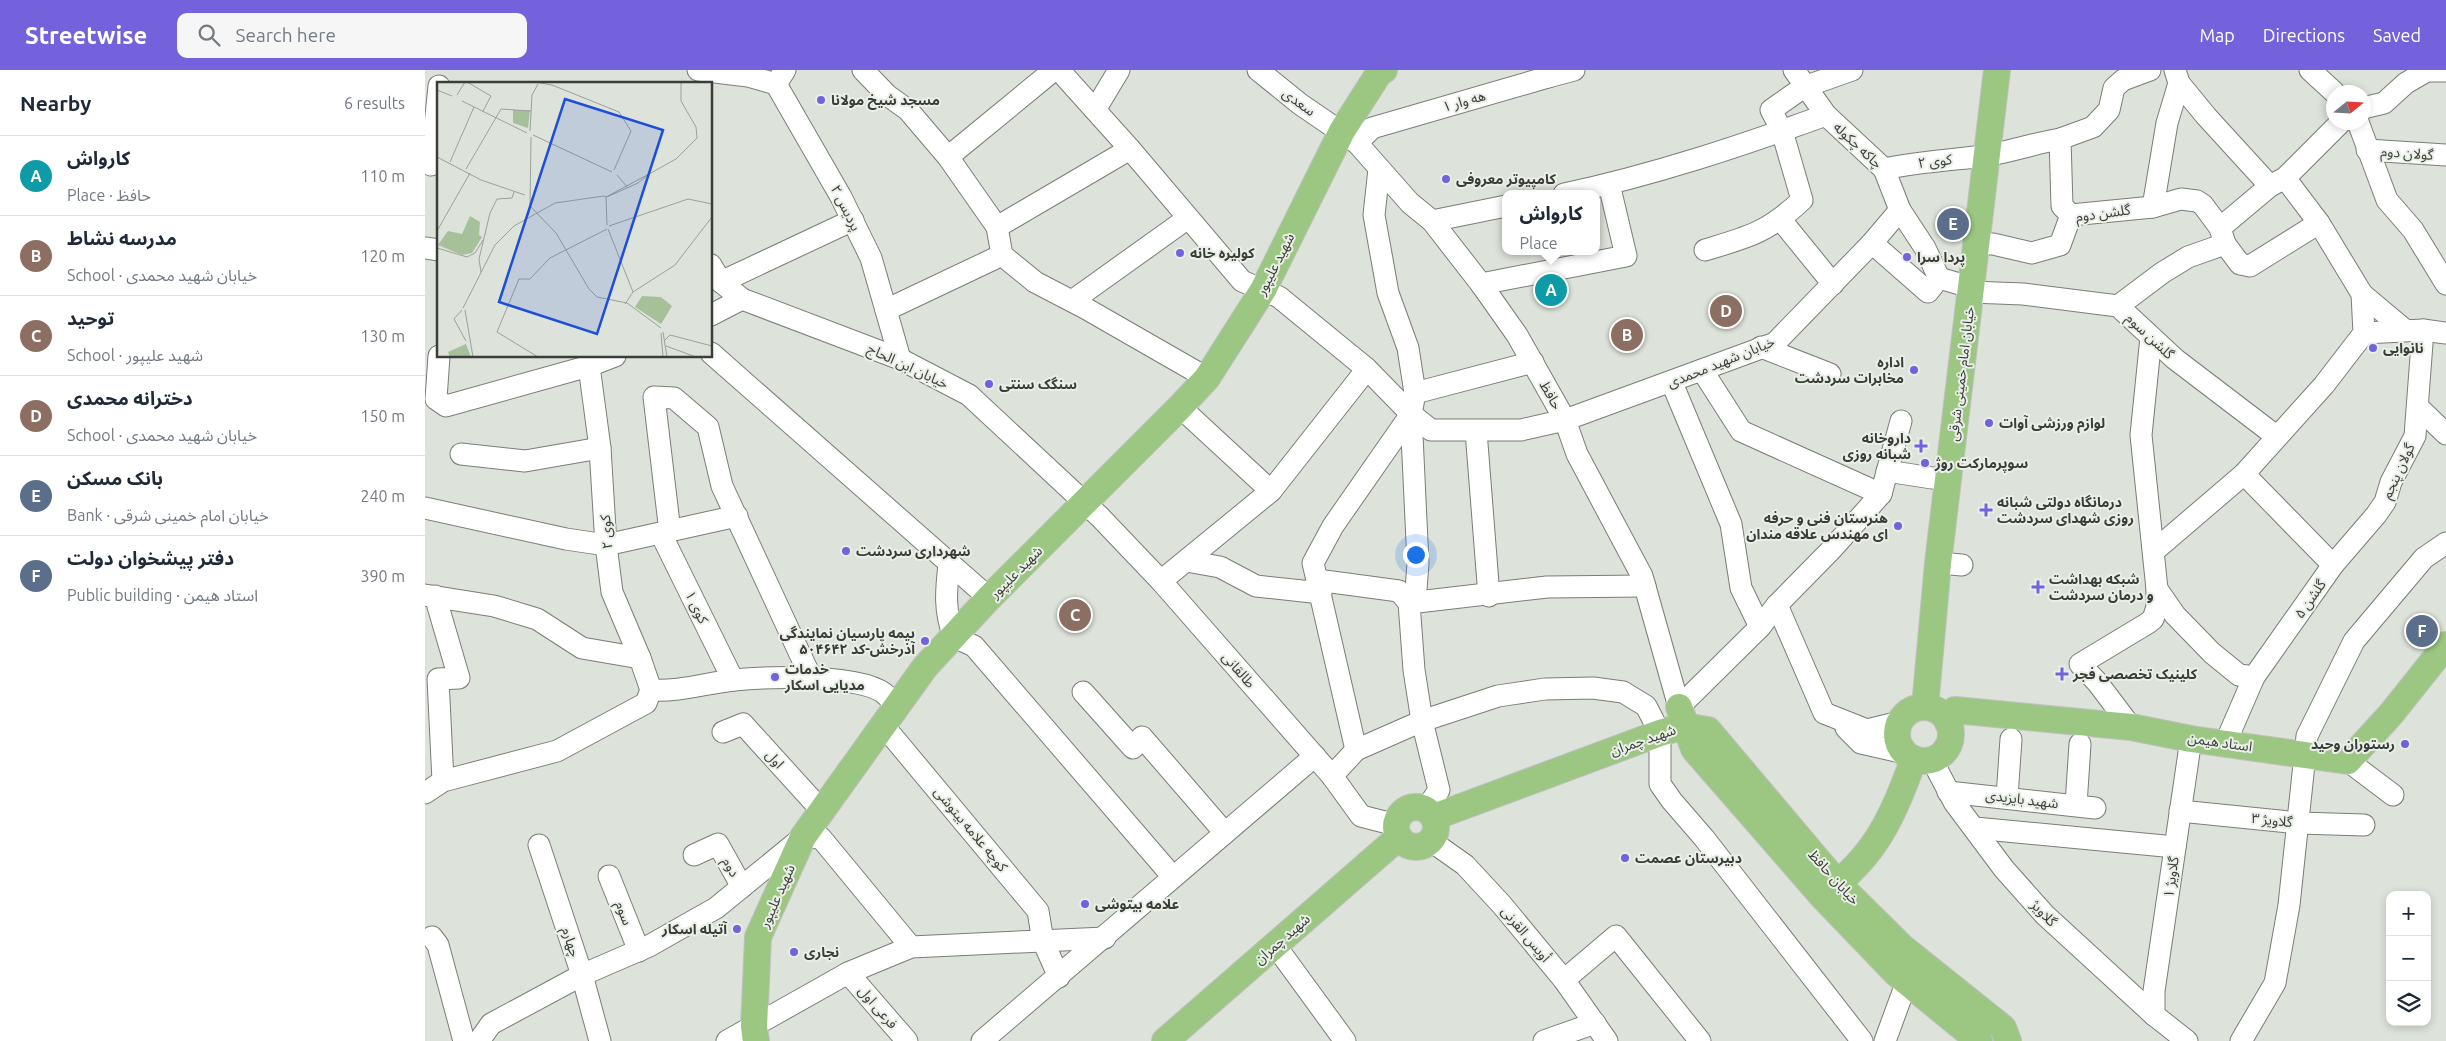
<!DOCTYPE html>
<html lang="en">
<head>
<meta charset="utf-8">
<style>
  :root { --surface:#fff; --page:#f6f6f7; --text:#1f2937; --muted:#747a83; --line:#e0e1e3; --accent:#7461dc }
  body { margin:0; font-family:Ubuntu,"Noto Sans Arabic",sans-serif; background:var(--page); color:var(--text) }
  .controls { position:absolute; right:15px; bottom:15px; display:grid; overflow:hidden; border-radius:10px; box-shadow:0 2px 8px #0003 }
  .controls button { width:45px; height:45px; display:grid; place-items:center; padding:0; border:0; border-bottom:1px solid var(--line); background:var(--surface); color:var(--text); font:25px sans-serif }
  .compass { position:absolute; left:1901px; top:15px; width:45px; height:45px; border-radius:50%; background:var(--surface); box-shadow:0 2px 8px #0003; rotate:72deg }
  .you { position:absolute; left:990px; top:484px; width:18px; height:18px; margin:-12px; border:4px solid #fff; border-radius:50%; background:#1a73e8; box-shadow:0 0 0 8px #1a73e833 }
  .badge { display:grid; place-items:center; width:32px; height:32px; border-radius:50%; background:var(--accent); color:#fff; font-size:16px; font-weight:700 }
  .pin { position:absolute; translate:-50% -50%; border:2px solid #fff; box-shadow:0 1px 5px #0006 }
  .popup { position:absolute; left:1077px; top:120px; width:98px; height:65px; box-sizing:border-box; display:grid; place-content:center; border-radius:10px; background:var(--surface); filter:drop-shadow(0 1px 4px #0005); font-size:16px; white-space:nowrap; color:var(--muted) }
  .popup b { font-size:19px; color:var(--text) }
  .popup::after { content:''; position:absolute; left:50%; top:100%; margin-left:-10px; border:10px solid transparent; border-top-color:var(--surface) }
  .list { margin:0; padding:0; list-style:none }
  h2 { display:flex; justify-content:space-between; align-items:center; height:65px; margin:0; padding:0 20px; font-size:21px }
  h2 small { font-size:16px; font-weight:400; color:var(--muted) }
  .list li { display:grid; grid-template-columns:32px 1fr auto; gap:15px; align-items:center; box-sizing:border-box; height:80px; padding:0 20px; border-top:1px solid var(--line) }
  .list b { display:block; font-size:19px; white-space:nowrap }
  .list p { margin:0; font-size:16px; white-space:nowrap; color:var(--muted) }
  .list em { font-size:16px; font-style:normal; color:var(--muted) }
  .icon { flex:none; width:28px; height:28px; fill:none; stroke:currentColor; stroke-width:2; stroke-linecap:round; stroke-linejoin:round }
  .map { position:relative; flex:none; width:2021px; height:971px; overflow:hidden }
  header { display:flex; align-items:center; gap:30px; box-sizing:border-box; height:70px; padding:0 25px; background:var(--accent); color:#fff }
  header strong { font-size:24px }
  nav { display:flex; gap:28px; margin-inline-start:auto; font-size:18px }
  .search { width:350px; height:45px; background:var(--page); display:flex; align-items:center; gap:12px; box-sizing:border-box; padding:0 18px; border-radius:10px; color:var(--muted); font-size:19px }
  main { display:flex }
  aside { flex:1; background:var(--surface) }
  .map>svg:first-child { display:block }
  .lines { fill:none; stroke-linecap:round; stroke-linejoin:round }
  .minor-casing { stroke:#797e77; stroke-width:23 }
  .major-casing { stroke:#c0c1c0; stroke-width:28 }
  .minor { stroke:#fff; stroke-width:21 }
  .major { stroke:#9bc782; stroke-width:26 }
  .poi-dot { fill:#7461dc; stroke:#eaefe7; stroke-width:2 }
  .labels { text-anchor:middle; stroke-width:4; stroke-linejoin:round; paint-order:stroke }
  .poi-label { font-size:14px; font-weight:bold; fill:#3b3d3a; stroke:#eaefe7; text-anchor:start }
  .street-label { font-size:14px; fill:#3b3d3a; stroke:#eaefe7 }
  .inset-road { fill:none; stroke:#9ca09a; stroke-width:1 }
  .view { fill:#1d4ed8; fill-opacity:0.15; stroke:#1d4ed8; stroke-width:2.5 }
  .inset-edge { fill:none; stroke:#3b3d3a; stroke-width:2.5 }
</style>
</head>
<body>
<header>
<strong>Streetwise</strong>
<div class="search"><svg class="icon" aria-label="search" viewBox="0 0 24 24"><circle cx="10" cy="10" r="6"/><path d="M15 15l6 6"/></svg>Search here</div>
<nav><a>Map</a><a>Directions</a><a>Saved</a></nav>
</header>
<main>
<aside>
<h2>Nearby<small>6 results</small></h2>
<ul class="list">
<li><span class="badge" style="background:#0f9aa8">A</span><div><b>کارواش</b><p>Place · حافظ</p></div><em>110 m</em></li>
<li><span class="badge" style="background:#8d6e63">B</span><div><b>مدرسه نشاط</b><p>School · خیابان شهید محمدی</p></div><em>120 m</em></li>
<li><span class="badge" style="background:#8d6e63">C</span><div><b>توحید</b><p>School · شهید علیپور</p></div><em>130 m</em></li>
<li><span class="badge" style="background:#8d6e63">D</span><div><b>دخترانه محمدی</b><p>School · خیابان شهید محمدی</p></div><em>150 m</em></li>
<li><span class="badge" style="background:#5c6f8a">E</span><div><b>بانک مسکن</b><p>Bank · خیابان امام خمینی شرقی</p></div><em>240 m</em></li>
<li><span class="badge" style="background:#5c6f8a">F</span><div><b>دفتر پیشخوان دولت</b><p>Public building · استاد هیمن</p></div><em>390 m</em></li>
</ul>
</aside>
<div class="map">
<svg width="2021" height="971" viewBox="0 0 2021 971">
  <rect width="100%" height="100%" fill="#dde2da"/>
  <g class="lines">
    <defs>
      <g id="minor">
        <path d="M273 0 323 6 351 14"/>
        <path d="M360 0 351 14 416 127 446 188 475 289"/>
        <path d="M438 0 462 25 483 40 523 87 572 157 577 185 610 212 660 238 782 308"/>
        <path d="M634 0 705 79 817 211 854 227 942 299 986 344 1006 360H1096L1140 350 1350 273 1447 173 1475 140"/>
        <path d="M833 0 875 34 932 73 985 133 1007 151 1056 214 1092 265 1140 350 1152 384 1217 506 1254 637"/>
        <path d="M1369 0 1401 45 1459 99 1475 140 1500 178 1514 208"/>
        <path d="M1885 0 1909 22"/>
        <path d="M1123 7 1149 0"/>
        <path d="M1754 13 1781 46 1845 116"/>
        <path d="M1938 38 1959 33 1981 13 2002 1H2021"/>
        <path d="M670 40 694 0"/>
        <path d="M1933 52 1962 130 1988 160 2021 214"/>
        <path d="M932 73 947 58 1123 7 1121 0"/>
        <path d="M1942 80 2021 85"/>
        <path d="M523 87 629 0"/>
        <path d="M6 95 14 16"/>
        <path d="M1459 99C1492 92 1526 90 1559 86 1585 82 1610 73 1635 69"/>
        <path d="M1139 124C1229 105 1315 76 1401 45"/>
        <path d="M1728 137 1742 53 1754 13 1750 0"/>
        <path d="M1646 145 1637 136 1635 69 1668 57 1684 40 1689 18 1698 10 1725 0"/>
        <path d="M1356 150 1408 214"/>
        <path d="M1007 151 1081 136"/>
        <path d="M572 157 705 79"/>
        <path d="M1795 158 1845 116 1860 108 1916 52"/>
        <path d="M1447 173 1503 222 1514 208"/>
        <path d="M1552 174H1568L1607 183 1635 175 1646 145 1728 137 1756 129 1772 131 1778 135 1795 158 1800 174"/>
        <path d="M0 178 14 180"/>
        <path d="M1280 180C1324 167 1343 162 1377 130L1357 61 1346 40 1379 17 1427 0"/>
        <path d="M286 195 296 212 317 229 475 289 544 325 675 447 736 511 907 706 936 746 971 755"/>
        <path d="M1514 208 1538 215 1546 222 1598 224 1693 236 1750 289 1851 366"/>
        <path d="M296 212 428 150"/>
        <path d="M1056 214 1201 186 1184 114"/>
        <path d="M1937 224 1980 260"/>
        <path d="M647 231 763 148"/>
        <path d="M1693 236 1737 203 1763 187 1800 174 1815 194 1825 196 1894 153"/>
        <path d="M461 240 577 185"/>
        <path d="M286 245 317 229"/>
        <path d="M1939 263 1998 260 2021 263"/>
        <path d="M1336 277 1405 304"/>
        <path d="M286 283 564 528"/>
        <path d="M14 286 11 329 21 336 164 296 190 286"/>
        <path d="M164 296 175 378 181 475 187 522 215 588 226 620"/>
        <path d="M1277 300 1316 361 1456 424"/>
        <path d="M1247 313 1306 454 1316 518 1335 557"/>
        <path d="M990 323 1108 292"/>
        <path d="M755 337 846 421"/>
        <path d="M1993 337 2021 364"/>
        <path d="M986 344 993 493 991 520 984 533 989 600 997 651 1014 720 1001 739"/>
        <path d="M1051 361 1064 526"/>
        <path d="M36 384 100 391 175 378"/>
        <path d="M1462 401 1507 408 1523 409"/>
        <path d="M0 438 141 469 181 475 312 446"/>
        <path d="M245 462 229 327 249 328 283 357 297 416 387 610"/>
        <path d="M236 464 308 610"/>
        <path d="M1729 481 1819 404 1899 315 1939 263 1937 224 1894 153 1860 108"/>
        <path d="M761 491 795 497 831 516 896 523"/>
        <path d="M1513 493 1537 495"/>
        <path d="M524 494C521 521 519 541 529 567L549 576 748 807"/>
        <path d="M1908 495 1951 445 1960 432 1966 412 1990 366 1998 260"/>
        <path d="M892 510 974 521 984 533 1122 517 1220 516"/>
        <path d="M736 511 846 421 942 299"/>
        <path d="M1732 519 1750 545 1787 583 1814 605 1829 607"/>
        <path d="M0 525 69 536 112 549 157 578 215 588"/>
        <path d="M10 526 34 608 13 609 18 711"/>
        <path d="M1352 535 1399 643 1442 660 1475 652"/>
        <path d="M658 622 708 678 717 667 800 763"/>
        <path d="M1254 637 1335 557 1352 535 1405 481 1456 424 1476 351"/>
        <path d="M458 655 613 841 618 871 634 907"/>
        <path d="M1706 657 1672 612 1655 594 1723 553 1728 549 1732 537V519L1716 365 1726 267"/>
        <path d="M1421 658 1436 673 1480 683"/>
        <path d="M298 662 318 654 397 741"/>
        <path d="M1800 674 1829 607 1908 495 1819 404"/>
        <path d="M931 680 888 493 908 456 986 344 990 323 983 278 963 223 949 145 954 99"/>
        <path d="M1507 690 1529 732 1579 799 1620 845 1729 945 1762 971"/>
        <path d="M1923 691 1968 725"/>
        <path d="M907 706 931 680 997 651 1073 626 1120 619 1168 618 1198 622 1221 636 1235 663V714L1247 731 1279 768 1437 971"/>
        <path d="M1523 722 1670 738"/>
        <path d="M0 723 18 711 132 681 221 633 226 620C254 622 281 613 309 610 340 607 441 603 462 626 466 629 468 635 470 639"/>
        <path d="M1582 727 1586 669"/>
        <path d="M1651 735 1655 674"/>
        <path d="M1755 741 1874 753 1939 755"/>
        <path d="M1550 758 1750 777"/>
        <path d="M1006 771 1040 795 1077 835 1139 910 1182 971"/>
        <path d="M114 775 157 905 175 971"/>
        <path d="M269 785 293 774 317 817"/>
        <path d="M184 806 214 881"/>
        <path d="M7 867 13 875 39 971"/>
        <path d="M850 875 920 971"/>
        <path d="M423 903 482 971"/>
        <path d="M1139 910 1191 866 1275 971"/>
        <path d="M1729 945V921L1766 669"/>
        <path d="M54 971 66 954 157 905 224 876 291 838 378 767 396 768 486 877"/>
        <path d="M302 971 423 903 486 877 680 868"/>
        <path d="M557 971 890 686"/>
        <path d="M1119 971 1170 953"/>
        <path d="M1460 971 1482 911"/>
        <path d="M1816 971 1850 913 1864 835 1882 666 1929 571 1999 488 2021 473"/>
      </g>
      <g id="major">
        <path d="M1254 637 1269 679 1397 826 1472 904 1554 971"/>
        <path d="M1500 637 1513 493 1572 0"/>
        <circle cx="1499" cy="664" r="27"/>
        <path d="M1523 653 1530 640 1706 657 1766 669 1923 691 1966 644 2021 575"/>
        <circle cx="991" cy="757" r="20"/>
        <path d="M1009 747 1235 663 1259 656 1283 660 1413 814 1478 878 1578 958 1583 971"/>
        <path d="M1400 823C1452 785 1467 747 1489 689"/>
        <path d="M331 971 329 957 333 867 378 767 500 597 564 528 755 337 782 308 838 220 917 61 954 3 959 0"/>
        <path d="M740 971 974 767"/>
      </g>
    </defs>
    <use href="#minor" class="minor-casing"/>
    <use href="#major" class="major-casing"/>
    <use href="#minor" class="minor"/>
    <use href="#major" class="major"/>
  </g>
  <g class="poi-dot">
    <circle cx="396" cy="30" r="5"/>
    <circle cx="1021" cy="109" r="5"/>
    <circle cx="755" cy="183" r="5"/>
    <circle cx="1482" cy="187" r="5"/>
    <circle cx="1948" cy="278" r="5"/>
    <circle cx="1489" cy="300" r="5"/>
    <circle cx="564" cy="314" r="5"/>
    <circle cx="1564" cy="353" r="5"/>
    <path d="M1493.5 368.5h5v5h5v5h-5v5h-5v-5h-5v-5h5z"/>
    <circle cx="1500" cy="393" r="5"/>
    <path d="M1558.5 432.5h5v5h5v5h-5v5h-5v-5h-5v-5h5z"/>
    <circle cx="1473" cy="456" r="5"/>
    <circle cx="421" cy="481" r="5"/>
    <path d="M1610.5 509.5h5v5h5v5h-5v5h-5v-5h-5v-5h5z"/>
    <circle cx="500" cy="571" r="5"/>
    <path d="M1634.5 596.5h5v5h5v5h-5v5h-5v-5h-5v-5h5z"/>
    <circle cx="350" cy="607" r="5"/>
    <circle cx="1980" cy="674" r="5"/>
    <circle cx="1200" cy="788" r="5"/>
    <circle cx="660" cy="834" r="5"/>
    <circle cx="312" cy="859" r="5"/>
    <circle cx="369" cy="882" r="5"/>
  </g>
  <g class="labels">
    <g class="poi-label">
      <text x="406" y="35">مسجد شیخ مولانا</text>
      <text x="1031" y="114">کامپیوتر معروفی</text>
      <text x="765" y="188">کولیره خانه</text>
      <text x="1492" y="192">پردا سرا</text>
      <text x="1958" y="283">نانوایی</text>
      <text x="1479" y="297" text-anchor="end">اداره<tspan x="1479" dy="16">مخابرات سردشت</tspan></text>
      <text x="574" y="319">سنگک سنتی</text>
      <text x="1574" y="358">لوازم ورزشی آوات</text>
      <text x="1486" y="373" text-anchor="end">داروخانه<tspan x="1486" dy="16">شبانه روزی</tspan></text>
      <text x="1510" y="398">سوپرمارکت روژ</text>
      <text x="1572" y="437">درمانگاه دولتی شبانه<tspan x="1572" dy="16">روزی شهدای سردشت</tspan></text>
      <text x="1463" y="453" text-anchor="end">هنرستان فنی و حرفه<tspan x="1463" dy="16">ای مهندس علاقه مندان</tspan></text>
      <text x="431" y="486">شهرداری سردشت</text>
      <text x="1624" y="514">شبکه بهداشت<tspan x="1624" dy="16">و درمان سردشت</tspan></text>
      <text x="490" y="568" text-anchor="end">بیمه پارسیان نمایندگی<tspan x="490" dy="16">آذرخش-کد ۵۰۴۶۴۲</tspan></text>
      <text x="360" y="604">خدمات<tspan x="360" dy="16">مدیایی اسکار</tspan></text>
      <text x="1648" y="609">کلینیک تخصصی فجر</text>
      <text x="1970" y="679" text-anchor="end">رستوران وحید</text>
      <text x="1210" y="793">دبیرستان عصمت</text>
      <text x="670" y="839">علامه بیتوشی</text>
      <text x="302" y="864" text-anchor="end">آتیله اسکار</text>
      <text x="379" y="887">نجاری</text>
    </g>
    <g class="street-label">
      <text transform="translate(1039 31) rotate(-16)" y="5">هه وار ۱</text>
      <text transform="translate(874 32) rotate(36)" y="5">سعدی</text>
      <text transform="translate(1433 75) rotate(43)" y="5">چاکه چکوله</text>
      <text transform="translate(1982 83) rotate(4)" y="5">گولان دوم</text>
      <text transform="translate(1510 91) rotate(-7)" y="5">کوی ۲</text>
      <text transform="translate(421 138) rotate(63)" y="5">پردیس ۲</text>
      <text transform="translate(1678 143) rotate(-8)" y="5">گلشن دوم</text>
      <text transform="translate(850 194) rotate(-63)" y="5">شهید علیپور</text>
      <text transform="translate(1725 266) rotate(43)" y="5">گلشن سوم</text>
      <text transform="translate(1296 292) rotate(-22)" y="5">خیابان شهید محمدی</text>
      <text transform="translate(483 296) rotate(25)" y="5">خیابان ابن الحاج</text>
      <text transform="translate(1536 304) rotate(-83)" y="5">خیابان امام خمینی شرقی</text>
      <text transform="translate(1126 325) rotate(61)" y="5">حافظ</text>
      <text transform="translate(1973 401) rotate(-65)" y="5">گولان پنجم</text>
      <text transform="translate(181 462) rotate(-94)" y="5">کوی ۲</text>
      <text transform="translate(591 502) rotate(-45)" y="5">شهید علیپور</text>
      <text transform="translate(1885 529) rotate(-55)" y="5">گلشن ۵</text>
      <text transform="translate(272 537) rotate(64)" y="5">کوی ۱</text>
      <text transform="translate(814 600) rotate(49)" y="5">طالقانی</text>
      <text transform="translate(1218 670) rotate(-19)" y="5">شهید چمران</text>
      <text transform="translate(1795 672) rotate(8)" y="5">استاد هیمن</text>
      <text transform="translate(350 689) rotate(48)" y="5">اول</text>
      <text transform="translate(1597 729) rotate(7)" y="5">شهید بایزیدی</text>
      <text transform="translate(1847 750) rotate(6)" y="5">گلاویژ ۳</text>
      <text transform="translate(546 759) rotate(50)" y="5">کوچه علامه بیتوشی</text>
      <text transform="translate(306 797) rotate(61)" y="5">دوم</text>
      <text transform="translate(1409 807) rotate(48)" y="5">خیابان حافظ</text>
      <text transform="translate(1746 807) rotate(-82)" y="5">گلاویژ ۱</text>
      <text transform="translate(352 826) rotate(-66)" y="5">شهید علیپور</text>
      <text transform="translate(199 843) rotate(69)" y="5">سوم</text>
      <text transform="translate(1619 843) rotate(46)" y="5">گلاویژ</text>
      <text transform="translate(1101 864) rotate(50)" y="5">أویس القرنی</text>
      <text transform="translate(857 869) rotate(-41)" y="5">شهید چمران</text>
      <text transform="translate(146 872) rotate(72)" y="5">چهارم</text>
      <text transform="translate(453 937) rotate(49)" y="5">فرعی اول</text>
    </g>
  </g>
  <g transform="translate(12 12)">
    <rect width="275" height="275" fill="#dde2da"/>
    <path d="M33 134 43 140 42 153 45 155 35 171 25 173 1 163 11 149 25 152Z" fill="#a6c09a"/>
    <path d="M76 28H93L91 46 76 41ZM205 214 224 215 235 224 224 242 198 225ZM29 262 34 275H13L11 270Z" fill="#a6c09a"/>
    <path class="inset-road" d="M30 0 54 14 46 29M98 0 115 3 182 30 194 49 177 88M0 8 15 14M20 13 28 0M25 19 90 51M93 49 95 13 101 2M96 53 175 90M94 55 93 124 119 151 152 207 160 215 190 221 224 246M0 75 44 98 88 113M13 80 37 25M29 87 64 27 94 29M212 92 239 77 260 56 259 45 244 19V0M180 93 191 106M167 114 169 115 172 114 201 101 212 92 169 115M169 115 170 143M172 144 251 117 275 122M171 147 196 210 188 222M0 149 33 91M0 166 30 175 38 171 46 158M44 190 42 177 53 131 60 117 75 116 77 110M196 210 238 183 275 135M26 226 58 163 77 144 118 121 167 114M25 228 17 237 29 259M28 228 36 275M226 250 230 275M224 251 226 275M228 258 233 253 275 264M229 264 259 275M101 275 60 250 82 197H93L113 176 170 147"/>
    <path class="view" d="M128 17 226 48 160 252 62 220Z"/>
    <rect width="275" height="275" class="inset-edge"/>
  </g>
</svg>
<div class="controls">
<button>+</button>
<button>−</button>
<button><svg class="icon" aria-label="layers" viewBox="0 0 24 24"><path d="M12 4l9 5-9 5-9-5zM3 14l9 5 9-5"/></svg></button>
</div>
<svg class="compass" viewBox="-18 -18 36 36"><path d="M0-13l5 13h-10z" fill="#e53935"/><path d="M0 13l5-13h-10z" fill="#747a83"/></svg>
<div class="you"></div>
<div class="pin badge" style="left:1126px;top:220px;background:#0f9aa8">A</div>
<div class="popup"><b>کارواش</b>Place</div>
<div class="pin badge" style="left:1202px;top:265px;background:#8d6e63">B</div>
<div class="pin badge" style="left:650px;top:545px;background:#8d6e63">C</div>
<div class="pin badge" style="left:1301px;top:241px;background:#8d6e63">D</div>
<div class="pin badge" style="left:1528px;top:154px;background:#5c6f8a">E</div>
<div class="pin badge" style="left:1997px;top:561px;background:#5c6f8a">F</div>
</div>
</main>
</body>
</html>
